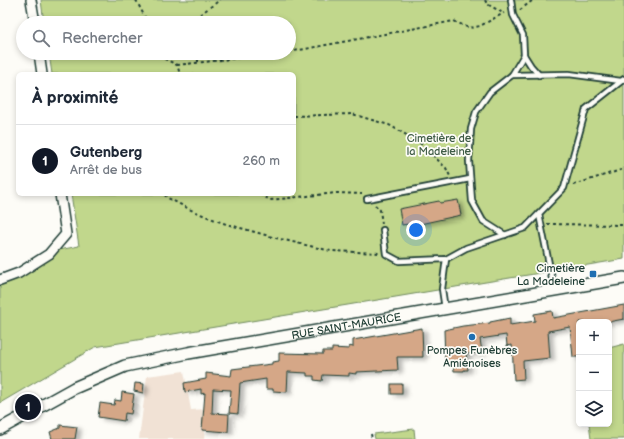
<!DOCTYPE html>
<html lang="fr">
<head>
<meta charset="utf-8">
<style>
  :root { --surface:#fff; --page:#f6f6f7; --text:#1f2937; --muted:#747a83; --line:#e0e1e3; --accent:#111827 }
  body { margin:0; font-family:"Balsamiq Sans",sans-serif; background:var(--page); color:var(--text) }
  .controls { position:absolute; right:12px; bottom:12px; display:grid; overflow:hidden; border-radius:6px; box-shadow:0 2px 6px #0003 }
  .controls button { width:36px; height:36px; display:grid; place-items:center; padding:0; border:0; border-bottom:1px solid var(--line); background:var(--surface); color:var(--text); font:20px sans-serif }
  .you { position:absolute; left:416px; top:230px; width:14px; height:14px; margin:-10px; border:3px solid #fff; border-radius:50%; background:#1a73e8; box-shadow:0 0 0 6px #1a73e833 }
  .badge { display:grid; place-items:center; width:26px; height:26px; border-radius:50%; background:var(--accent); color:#fff; font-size:13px; font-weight:700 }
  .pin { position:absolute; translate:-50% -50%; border:2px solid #fff; box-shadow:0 1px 4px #0006 }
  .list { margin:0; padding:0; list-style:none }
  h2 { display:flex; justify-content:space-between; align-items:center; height:52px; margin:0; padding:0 16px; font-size:17px }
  h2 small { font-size:13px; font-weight:400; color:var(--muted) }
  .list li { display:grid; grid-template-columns:26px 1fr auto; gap:12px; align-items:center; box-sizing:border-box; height:72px; padding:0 16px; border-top:1px solid var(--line) }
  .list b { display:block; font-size:15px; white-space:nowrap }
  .list p { margin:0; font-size:13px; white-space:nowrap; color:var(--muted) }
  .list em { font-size:13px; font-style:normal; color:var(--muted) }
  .icon { flex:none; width:22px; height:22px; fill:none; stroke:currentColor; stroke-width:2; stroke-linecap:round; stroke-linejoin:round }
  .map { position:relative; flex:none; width:624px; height:439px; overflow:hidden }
  .search { position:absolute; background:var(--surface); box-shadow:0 2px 6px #0003; left:16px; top:16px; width:280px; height:44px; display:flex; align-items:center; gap:10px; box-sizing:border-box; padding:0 14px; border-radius:22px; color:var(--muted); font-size:15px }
  .panel { position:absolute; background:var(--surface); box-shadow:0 2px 6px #0003; left:16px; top:72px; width:280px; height:124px; border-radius:6px }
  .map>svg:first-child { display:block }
  .built { fill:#f1e2d5 }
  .green { fill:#c1d78c; stroke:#708a60 }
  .building { fill:#d5a787; stroke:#1f3d34; filter:url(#shadow) }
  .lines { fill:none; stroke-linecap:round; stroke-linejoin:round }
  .service-casing { stroke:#1f3d34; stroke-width:8 }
  .minor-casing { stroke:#1f3d34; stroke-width:12 }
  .tertiary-casing { stroke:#1f3d34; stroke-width:14 }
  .path { stroke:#1f3d34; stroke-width:2; stroke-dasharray:3 3; stroke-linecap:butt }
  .service { stroke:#fdfcf7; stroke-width:4.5 }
  .minor { stroke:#fdfcf7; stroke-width:9 }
  .tertiary { stroke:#fdfcf7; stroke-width:11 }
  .poi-dot { fill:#1f6fb2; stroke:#fdfcf7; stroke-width:1.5 }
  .labels { text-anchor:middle; stroke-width:3.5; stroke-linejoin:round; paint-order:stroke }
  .park-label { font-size:11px; fill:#3f5c46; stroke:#fdfcf7 }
  .poi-label { font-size:11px; fill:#1f3d34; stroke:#fdfcf7; text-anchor:end }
  .street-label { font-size:11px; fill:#1f3d34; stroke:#fdfcf7 }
</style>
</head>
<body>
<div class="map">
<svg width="624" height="439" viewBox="0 0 624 439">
  <defs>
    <filter id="shadow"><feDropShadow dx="4.5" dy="2.5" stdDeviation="2" flood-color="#0004"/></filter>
  </defs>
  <rect width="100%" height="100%" fill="#fdfcf7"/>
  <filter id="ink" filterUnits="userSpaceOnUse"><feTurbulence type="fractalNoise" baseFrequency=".025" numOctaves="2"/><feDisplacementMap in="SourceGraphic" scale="8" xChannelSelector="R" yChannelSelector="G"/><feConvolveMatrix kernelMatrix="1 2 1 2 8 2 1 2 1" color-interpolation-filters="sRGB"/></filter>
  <g filter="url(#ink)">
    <path class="built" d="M184 371 191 410 207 409 204 439H139L147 376Z"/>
    <g class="green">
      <path d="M41 0H624V259L95 347 0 403V284L14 279 59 250 79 246 71 194H294V74H52L49 53H289V23H44Z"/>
      <path d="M624 344V439H591L589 424H609V348Z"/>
      <path d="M414 429 415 439H375L374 434Z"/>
    </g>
    <g class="building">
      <path d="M458 200 461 215 420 224V222L402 225 399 209 439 201 440 203Z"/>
      <path d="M624 305V319L608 322H579V357H573L570 327 548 331 550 358 523 361 524 379 514 380 512 345 507 346 506 335 480 339 482 352 466 354 468 370H464V371H454L453 361 445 362 444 330 463 326 490 323V322L510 318V325L535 321 534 314 552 311 553 318Z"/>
      <path d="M422 328 423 357H397L398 370 356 372V374L349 373V376L323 375 322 381 314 380V376H307V373L288 372 287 392 273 391V389H266V379L240 383 238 414 229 413 231 390 213 389 212 413 229 414 228 432 202 430 205 393 201 394V389L185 392 184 383 206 379V373L231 376 232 369 272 364V362L279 361V353L323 354V351H332V348L349 349V346L353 347V340Z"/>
      <path d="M135 383 144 384 143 393 134 391Z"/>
      <rect x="391" y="384" width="11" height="10"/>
      <path d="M122 392 134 394 131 414 125 413 124 421 98 417 100 403 114 405 115 400 121 401Z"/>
      <path d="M60 425 77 427 75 439H52L50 432 60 428Z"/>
    </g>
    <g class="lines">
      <defs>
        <g id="service">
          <path d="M524 55 531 66 539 75"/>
          <path d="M512 75 569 74 621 81"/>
          <path d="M367 199 470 179"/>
          <path d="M539 214 554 289"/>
          <path d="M383 230 386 254 399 261 446 259 466 248 525 228 564 188 586 109 624 79"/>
          <path d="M505 235 483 221 472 201 469 161 471 129 476 112 490 92 512 75 524 55 523 35 513 15 511 0"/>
          <path d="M445 309 442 289 446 259"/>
        </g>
        <g id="minor">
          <path d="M31 0 35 23"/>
          <path d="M39 53 42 74"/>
          <path d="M0 280 19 273 49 254 66 234 60 194"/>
        </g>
        <g id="tertiary">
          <path id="s1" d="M0 429 74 388 125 366 188 353 624 278"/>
        </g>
      </defs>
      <use href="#service" class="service-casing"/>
      <use href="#minor" class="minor-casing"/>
      <use href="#tertiary" class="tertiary-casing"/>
      <g class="path">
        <path d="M136 0 148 23"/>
        <path d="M485 0 487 4 503 13"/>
        <path d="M520 10 533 0"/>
        <path d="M192 23 199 15 220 0"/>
        <path d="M199 23V16"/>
        <path d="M289 52 454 21 469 28 480 26 504 13"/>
        <path d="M162 53 165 59 177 65 180 74"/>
        <path d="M165 59 170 53"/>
        <path d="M198 62V53"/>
        <path d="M177 65 284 53"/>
        <path d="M294 116 352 114 389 125 419 142 446 168 450 176"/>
        <path d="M573 185 624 169"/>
        <path d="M165 194 166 197 193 211 223 223 276 238 331 251 379 253"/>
        <path d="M260 194 270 200 336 193 362 194"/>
        <path d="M375 205 380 210 382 224"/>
        <path d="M547 224 624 225"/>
        <path d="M371 434 372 439"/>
      </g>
      <use href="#service" class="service"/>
      <use href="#minor" class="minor"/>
      <use href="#tertiary" class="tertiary"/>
    </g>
  </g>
  <g class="poi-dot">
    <rect x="589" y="270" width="8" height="8" rx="2"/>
    <circle cx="472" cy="337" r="4"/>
  </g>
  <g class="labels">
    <g class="park-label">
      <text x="439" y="142">Cimetière de<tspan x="439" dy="13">la Madeleine</tspan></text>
    </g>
    <g class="poi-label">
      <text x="585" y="272">Cimetière<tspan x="585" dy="13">La Madeleine</tspan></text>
      <text x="472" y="354" text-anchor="middle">Pompes Funèbres<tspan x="472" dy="13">Amiénoises</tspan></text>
    </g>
    <g class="street-label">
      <text dy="4" stroke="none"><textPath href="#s1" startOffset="365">RUE SAINT-MAURICE</textPath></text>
    </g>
  </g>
</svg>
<div class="controls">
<button>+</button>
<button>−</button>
<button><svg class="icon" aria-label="layers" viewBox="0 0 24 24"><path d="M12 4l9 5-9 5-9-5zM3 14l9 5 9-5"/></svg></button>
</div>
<div class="you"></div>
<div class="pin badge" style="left:28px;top:407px">1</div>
<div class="search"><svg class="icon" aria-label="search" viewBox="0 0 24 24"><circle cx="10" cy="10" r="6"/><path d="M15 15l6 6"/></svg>Rechercher</div>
<section class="panel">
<h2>À proximité<small></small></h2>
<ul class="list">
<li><span class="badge">1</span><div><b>Gutenberg</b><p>Arrêt de bus</p></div><em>260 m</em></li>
</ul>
</section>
</div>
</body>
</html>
